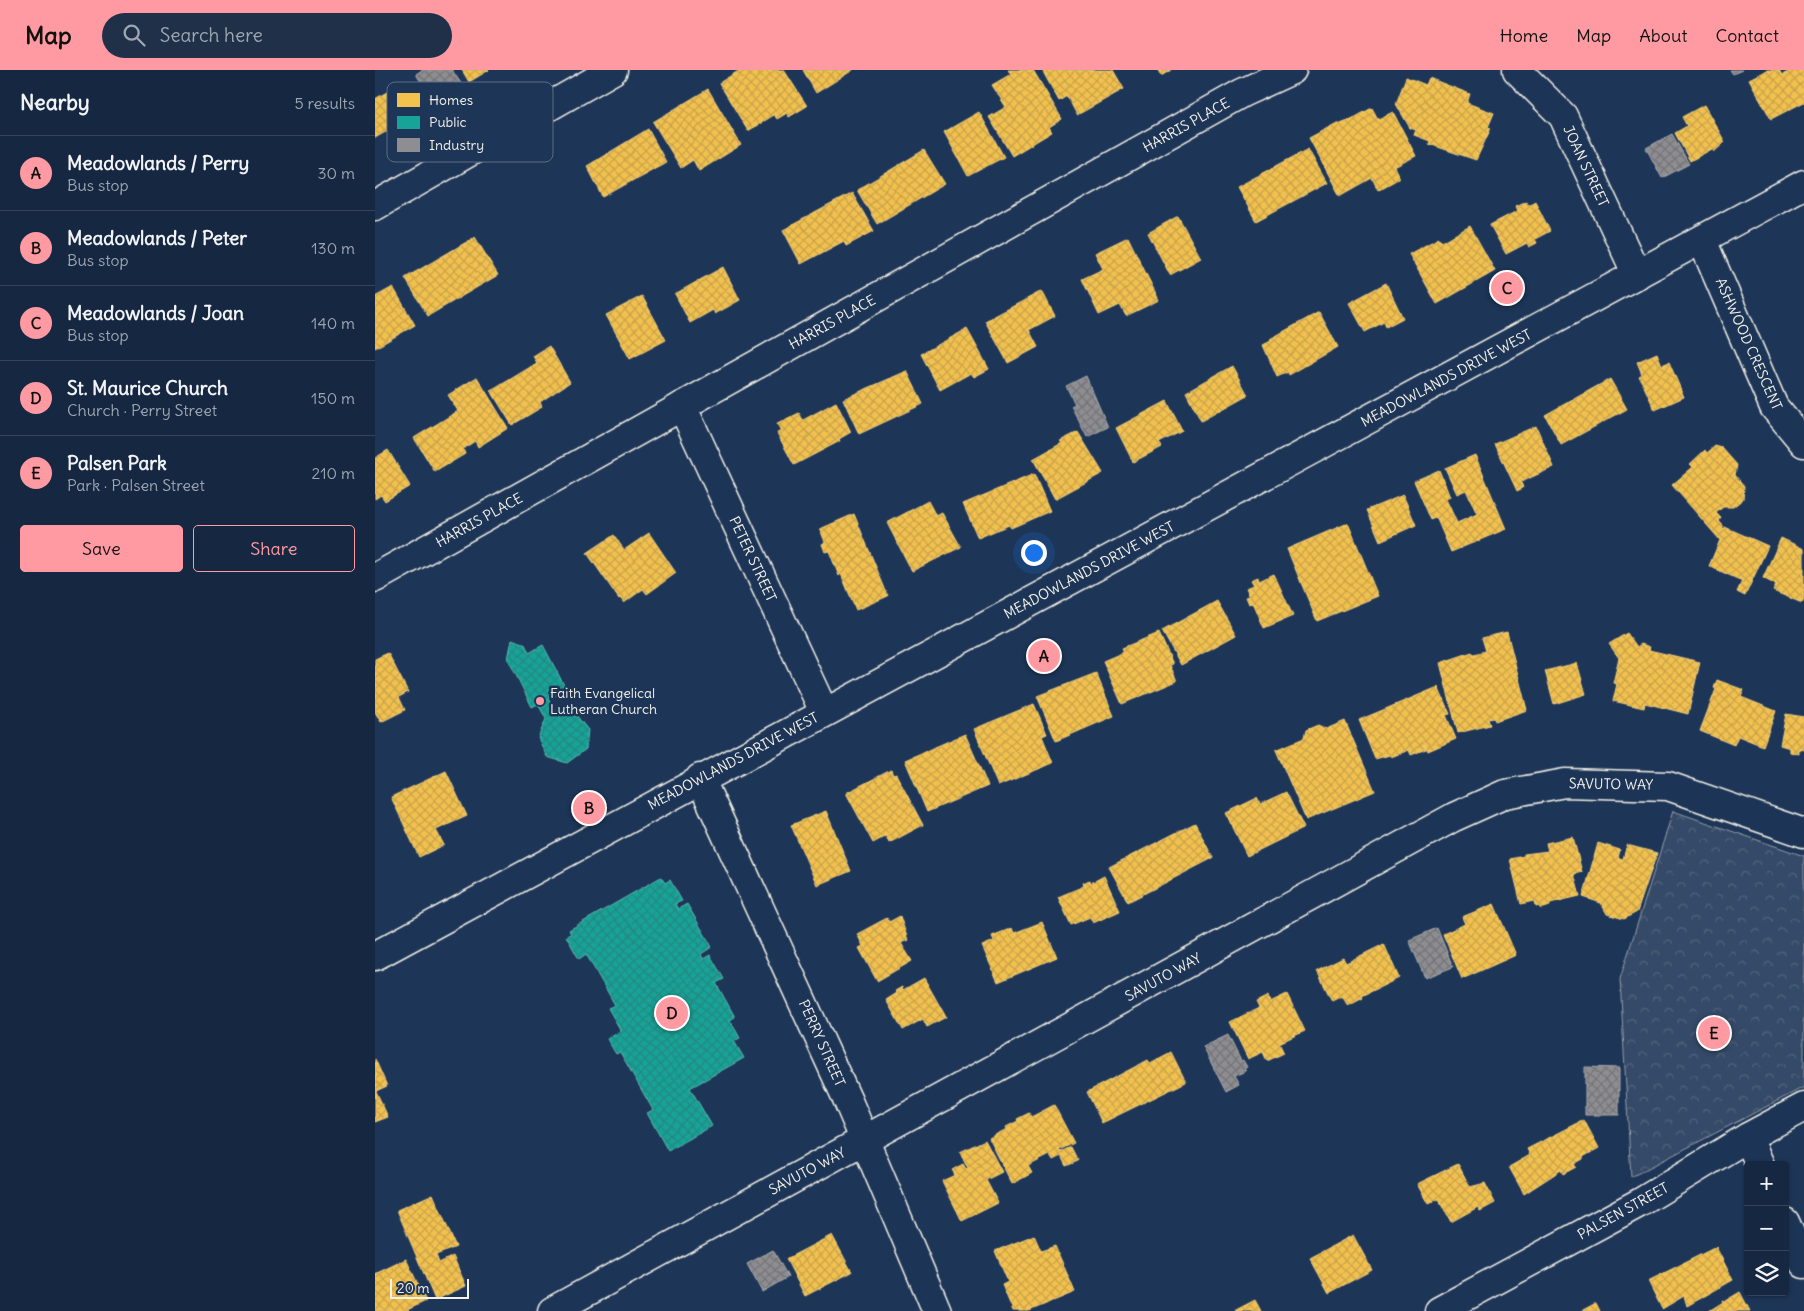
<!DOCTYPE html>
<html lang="en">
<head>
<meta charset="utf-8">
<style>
  :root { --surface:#162841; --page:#1f3048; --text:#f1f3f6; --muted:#9ea6b1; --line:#35445a; --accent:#ff9aa2 }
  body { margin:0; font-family:Delius,sans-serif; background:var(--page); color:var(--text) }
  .controls { position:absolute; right:15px; bottom:15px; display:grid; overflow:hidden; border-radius:5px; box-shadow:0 1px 4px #0004 }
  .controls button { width:45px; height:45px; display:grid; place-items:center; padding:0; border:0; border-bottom:1px solid var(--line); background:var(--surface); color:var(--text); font:25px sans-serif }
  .scale { position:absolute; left:15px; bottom:12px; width:79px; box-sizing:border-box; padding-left:5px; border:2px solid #f4f1e8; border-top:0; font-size:14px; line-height:18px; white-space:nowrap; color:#f4f1e8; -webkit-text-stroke:4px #1d3557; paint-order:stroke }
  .you { position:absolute; left:658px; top:482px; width:18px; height:18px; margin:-12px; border:4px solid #fff; border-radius:50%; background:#1a73e8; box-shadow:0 0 0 8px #1a73e833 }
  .badge { display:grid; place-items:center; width:32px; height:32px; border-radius:50%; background:var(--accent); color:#111; font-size:16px; font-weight:700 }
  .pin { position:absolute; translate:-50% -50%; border:2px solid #fff; box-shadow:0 1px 5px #0006 }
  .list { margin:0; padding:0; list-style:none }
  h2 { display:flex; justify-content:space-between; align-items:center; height:65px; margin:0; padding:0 20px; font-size:21px }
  h2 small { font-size:16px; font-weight:400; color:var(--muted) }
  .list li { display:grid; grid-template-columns:32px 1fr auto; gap:15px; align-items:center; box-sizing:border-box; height:75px; padding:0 20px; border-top:1px solid var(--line) }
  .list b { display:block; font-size:19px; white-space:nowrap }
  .list p { margin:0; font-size:16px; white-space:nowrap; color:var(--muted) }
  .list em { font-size:16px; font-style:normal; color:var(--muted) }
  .actions { display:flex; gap:10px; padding:15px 20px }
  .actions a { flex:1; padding:11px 0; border:1px solid var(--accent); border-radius:5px; text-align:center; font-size:18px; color:var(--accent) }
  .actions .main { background:var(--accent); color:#111 }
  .icon { flex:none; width:28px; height:28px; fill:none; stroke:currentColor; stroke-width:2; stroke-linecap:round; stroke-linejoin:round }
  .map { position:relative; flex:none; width:1429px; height:1241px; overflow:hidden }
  header { display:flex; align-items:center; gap:30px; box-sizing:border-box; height:70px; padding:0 25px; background:var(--accent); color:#111 }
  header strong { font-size:24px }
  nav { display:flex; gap:28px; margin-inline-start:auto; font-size:18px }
  .search { width:350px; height:45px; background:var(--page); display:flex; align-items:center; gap:12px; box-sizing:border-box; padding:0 18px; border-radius:28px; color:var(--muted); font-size:19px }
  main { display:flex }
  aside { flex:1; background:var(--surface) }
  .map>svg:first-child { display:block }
  .forest { fill:url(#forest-crowns); stroke:#949ea8 }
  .homes { fill:url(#homes-cross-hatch); stroke:#f3cf7c }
  .public { fill:url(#public-cross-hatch); stroke:#59bab0 }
  .industry { fill:url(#industry-cross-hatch); stroke:#acabac }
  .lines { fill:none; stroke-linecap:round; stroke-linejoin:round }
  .minor-casing { stroke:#f4f1e8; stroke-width:31 }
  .major-casing { stroke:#f4f1e8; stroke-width:31 }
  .minor { stroke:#1d3557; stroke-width:28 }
  .major { stroke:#1d3557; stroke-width:28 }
  .poi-dot { fill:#ff9aa2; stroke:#1d3557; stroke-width:2 }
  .labels { text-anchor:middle; stroke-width:5; stroke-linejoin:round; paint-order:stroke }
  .street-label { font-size:14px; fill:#f4f1e8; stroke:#1d3557 }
  .poi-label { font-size:14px; fill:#f4f1e8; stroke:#1d3557; text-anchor:start }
  .key { fill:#1d3557; stroke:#5e6d82; stroke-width:1 }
  .key-label { font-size:14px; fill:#f4f1e8 }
</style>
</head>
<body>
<header>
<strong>Map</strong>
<div class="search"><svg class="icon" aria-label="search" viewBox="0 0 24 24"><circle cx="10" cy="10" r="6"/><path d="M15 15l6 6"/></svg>Search here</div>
<nav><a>Home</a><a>Map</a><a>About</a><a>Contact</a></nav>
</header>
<main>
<aside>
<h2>Nearby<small>5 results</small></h2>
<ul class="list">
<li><span class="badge">A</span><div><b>Meadowlands / Perry</b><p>Bus stop</p></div><em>30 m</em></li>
<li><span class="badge">B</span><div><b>Meadowlands / Peter</b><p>Bus stop</p></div><em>130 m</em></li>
<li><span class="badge">C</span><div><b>Meadowlands / Joan</b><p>Bus stop</p></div><em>140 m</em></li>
<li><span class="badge">D</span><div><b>St. Maurice Church</b><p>Church · Perry Street</p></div><em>150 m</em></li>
<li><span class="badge">E</span><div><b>Palsen Park</b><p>Park · Palsen Street</p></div><em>210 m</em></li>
</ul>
<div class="actions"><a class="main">Save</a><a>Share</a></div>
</aside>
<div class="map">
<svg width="1429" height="1241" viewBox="0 0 1429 1241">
  <defs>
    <pattern id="forest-crowns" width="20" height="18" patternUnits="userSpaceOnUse" patternTransform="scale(1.25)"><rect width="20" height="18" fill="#354a67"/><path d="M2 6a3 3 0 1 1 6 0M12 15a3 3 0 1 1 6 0" fill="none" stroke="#53657d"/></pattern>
    <pattern id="homes-cross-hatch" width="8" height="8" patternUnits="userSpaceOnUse" patternTransform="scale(1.25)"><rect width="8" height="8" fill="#f2c14e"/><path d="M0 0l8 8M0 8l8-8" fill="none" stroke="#c8a34c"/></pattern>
    <pattern id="public-cross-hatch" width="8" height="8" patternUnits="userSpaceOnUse" patternTransform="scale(1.25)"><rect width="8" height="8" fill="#17a398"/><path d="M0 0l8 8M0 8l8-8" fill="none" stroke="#26887f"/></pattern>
    <pattern id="industry-cross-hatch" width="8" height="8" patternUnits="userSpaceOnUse" patternTransform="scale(1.25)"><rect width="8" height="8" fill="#8d8d92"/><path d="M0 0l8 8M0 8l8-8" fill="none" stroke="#757577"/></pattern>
  </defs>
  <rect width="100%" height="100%" fill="#1d3557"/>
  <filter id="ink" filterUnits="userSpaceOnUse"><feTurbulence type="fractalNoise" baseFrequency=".02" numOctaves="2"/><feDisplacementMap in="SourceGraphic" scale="10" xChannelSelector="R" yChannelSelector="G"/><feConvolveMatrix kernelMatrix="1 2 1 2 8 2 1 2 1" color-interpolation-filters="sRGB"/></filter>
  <g filter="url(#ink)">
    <path class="forest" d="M1298 741 1429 786V1017L1256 1107 1245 909Z"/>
    <g class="homes">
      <path d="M87 0H114L94 12Z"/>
      <path d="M365 0H378L379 3 384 0H409L432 36 414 47 412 43 402 49 399 45 373 61 344 13Z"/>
      <path d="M428 0H478L441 23Z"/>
      <path d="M633 0H658L687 49 674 57 677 62 637 86 614 47 631 37 617 15 636 4Z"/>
      <path d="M667 0H738L749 19 702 45 692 26 684 31Z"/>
      <path d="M783 0H796L786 6Z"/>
      <path d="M1392 0H1404L1407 5 1417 0H1429V32L1396 49 1374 9Z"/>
      <path d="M1031 7 1051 15 1054 8 1095 24 1092 33 1119 43 1113 57 1116 58 1101 90 1054 74 1055 71 1039 65 1041 60 1035 58 1021 34Z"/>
      <path d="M17 19 35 48 0 68V29Z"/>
      <path d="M333 19 366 75 324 101 318 90 306 98 278 52Z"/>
      <path d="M1329 35 1350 72 1339 82 1337 79 1315 91 1300 63 1312 56 1307 47Z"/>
      <path d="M997 38 1003 49 1018 42 1041 86 1019 97 1025 108 1003 120 997 108 965 126 934 68 962 53 963 55 973 51Z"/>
      <path d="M604 42 629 87 593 106 569 62Z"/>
      <path d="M273 59 291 92 228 127 212 96Z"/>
      <path d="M933 79 952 113 881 151 862 117Z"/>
      <path d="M549 80 570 114 502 154 482 120Z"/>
      <path d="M477 123 499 161 471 176 469 171 426 194 408 160Z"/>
      <path d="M1151 131 1153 135 1160 131 1175 161 1160 169 1162 173 1154 177 1152 173 1131 184 1115 155 1142 141 1140 136Z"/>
      <path d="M803 146 826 188 795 205 773 163Z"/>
      <path d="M1095 156 1120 201 1062 234 1034 184 1064 168 1067 172Z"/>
      <path d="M100 167 123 205 53 246 30 208Z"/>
      <path d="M753 167 784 230 751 246 745 235 724 245 707 209 728 199 720 183Z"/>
      <path d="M348 197 365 230 340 244 338 240 315 253 300 224Z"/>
      <path d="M1011 213 1028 248 1011 257 1009 252 990 262 974 233Z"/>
      <path d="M18 217 40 255 0 278V227Z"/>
      <path d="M667 221 680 246 654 260 663 277 633 293 610 251Z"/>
      <path d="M267 226 291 270 255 289 231 245Z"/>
      <path d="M944 242 963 277 914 305 913 302 902 307 888 275 896 271 895 269Z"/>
      <path d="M592 259 614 299 599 307 596 303 565 320 546 284Z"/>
      <path d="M174 276 195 312 165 332 167 337 137 355 116 321 162 293 158 286Z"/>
      <path d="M1282 283 1287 295 1294 292 1309 327 1280 340 1264 306 1267 304 1262 292Z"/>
      <path d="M857 296 873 325 826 351 811 322Z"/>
      <path d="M532 301 548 334 484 364 468 329Z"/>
      <path d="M102 307 133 358 103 377 100 371 88 379 90 384 60 402 39 368 83 341 73 325Z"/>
      <path d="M1235 309 1252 339 1186 375 1170 345Z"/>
      <path d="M792 331 807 361 784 373 787 377 758 392 741 358Z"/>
      <path d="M461 332 476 362 464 369 465 371 419 395 402 363 406 361 402 354 424 343 428 350Z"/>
      <path d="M1161 356 1179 397 1146 412 1148 418 1142 421 1120 374Z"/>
      <path d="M703 362 728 403 680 429 658 389 687 373 685 371Z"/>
      <path d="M1340 376 1347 378 1362 395 1360 405 1369 416 1368 429 1358 437H1348L1341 443 1346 448 1344 451 1349 457 1347 458 1349 460 1350 457 1393 476 1370 526 1362 522 1367 511 1334 496 1345 470 1297 415 1318 397 1315 394 1330 380 1332 383Z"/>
      <path d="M13 380 35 416 10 431 6 425 0 429V388Z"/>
      <path d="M1100 385 1131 459 1076 482 1061 447 1056 450 1039 411 1064 400 1075 427 1071 429 1082 453 1102 444 1091 420 1082 424 1070 398Z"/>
      <path d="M659 404 675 441 636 458 634 455 603 468 588 434Z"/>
      <path d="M1028 425 1041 455 1005 471 992 440Z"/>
      <path d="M553 431 561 446 567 443 586 477 537 501 512 453Z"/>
      <path d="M479 444 513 526 481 540 466 504 464 506 454 481 450 482 447 474 450 472 445 459Z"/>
      <path d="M973 453 1003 526 942 551 912 479Z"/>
      <path d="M274 463 301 503 272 524 268 519 249 533 245 528 244 529 212 483 239 465 249 480Z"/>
      <path d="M1406 468 1429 479V528L1427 533 1398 521 1401 515 1388 508Z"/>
      <path d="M899 504 918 546 889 558 878 532 874 534 871 527 875 526 871 518 879 515 876 510 883 507 884 511Z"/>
      <path d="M842 531 861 565 806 595 787 561Z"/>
      <path d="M1132 562 1152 640 1120 651 1119 648 1113 649 1115 655 1083 663 1065 593 1097 582 1099 584 1111 581 1107 568Z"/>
      <path d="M784 563 798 594 795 595 802 611 747 634 728 591 749 582 747 578Z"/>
      <path d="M1252 563 1262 577 1266 574 1275 577 1274 580 1325 592 1313 644 1270 633 1269 638 1238 631 1242 614 1238 613 1244 588 1234 574Z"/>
      <path d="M13 583 33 622 24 627 30 640 6 652 0 642V589Z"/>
      <path d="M1202 593 1211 624 1179 634 1170 601Z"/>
      <path d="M721 603 739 646 681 671 662 626Z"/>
      <path d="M1342 610 1369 620 1366 627 1401 641 1388 676 1363 666 1359 675 1325 661 1341 619 1339 618Z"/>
      <path d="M1063 617 1075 644 1071 645 1081 669 1053 681 1049 674 1051 679 1036 685 1034 680 1016 687 1015 685 1000 689 984 650Z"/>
      <path d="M659 634 672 664 667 666 678 693 623 716 599 659Z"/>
      <path d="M1411 644 1429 647V680L1424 679V684L1415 682V678L1405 675Z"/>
      <path d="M970 651 1000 721 931 750 901 680 929 668 931 660 943 655 951 659Z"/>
      <path d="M590 664 613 716 552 742 530 690Z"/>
      <path d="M516 700 518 705 521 704 548 755 514 773 511 766 498 773 471 723Z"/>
      <path d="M71 701 92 746 61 760 69 775 44 787 16 727Z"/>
      <path d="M911 722 929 758 872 786 851 743 882 728 885 734Z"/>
      <path d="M451 741 476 801 442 815 416 755Z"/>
      <path d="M820 753 838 788 753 832 734 797Z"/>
      <path d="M1198 767 1207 802 1199 804 1205 826 1175 833V836L1166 839 1165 836 1161 837 1160 831 1146 834 1135 789 1149 786V784L1173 781 1171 773Z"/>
      <path d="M1223 773 1245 780 1243 788 1248 789 1252 775 1282 783 1262 842 1249 849 1232 844 1226 833 1208 827Z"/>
      <path d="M729 806 745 841 718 853 715 847 696 855 683 827 709 816 708 813 715 810 716 813Z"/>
      <path d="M1119 834 1141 885 1087 909 1068 864 1090 854 1087 847Z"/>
      <path d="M525 846 533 870 526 873 537 891 502 911 484 878 488 876 482 864 512 848 514 852Z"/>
      <path d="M667 852 682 887 623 912 607 876 619 871 617 866 637 858 639 863Z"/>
      <path d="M1009 874 1024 908 987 926 988 928 973 936 967 926 957 931 942 901 968 888 971 893Z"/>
      <path d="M549 908 571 947 552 957 548 949 528 960 511 930 522 923 520 921 527 917 528 920Z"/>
      <path d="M912 924 930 961 904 973 909 983 892 991 888 982 873 989 855 952 884 938 881 932 893 926 895 932Z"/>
      <path d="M796 982 811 1012 727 1053 712 1022 773 990 775 993Z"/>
      <path d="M0 989 12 1016 1 1021 13 1047 0 1052Z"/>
      <path d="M679 1035 699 1073 684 1080 685 1082 696 1077 703 1091 691 1096 686 1086 678 1090 675 1085 653 1096 657 1103 637 1114 614 1068 632 1059 631 1057 643 1051 642 1049 654 1043 656 1047Z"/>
      <path d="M1209 1050 1224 1078 1208 1087V1089L1199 1094 1201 1097 1188 1104 1186 1100 1149 1124 1134 1097 1155 1085 1152 1079Z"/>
      <path d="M610 1070 627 1102 611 1110 623 1133 587 1151 567 1111 580 1105 577 1100 588 1094 591 1099 593 1098 585 1082Z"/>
      <path d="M1083 1094 1095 1117 1110 1113 1120 1133 1105 1141 1103 1137 1076 1152 1063 1129 1053 1134 1042 1114Z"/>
      <path d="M58 1124 81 1177 61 1185 64 1193 78 1186 91 1216 60 1230 22 1140Z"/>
      <path d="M457 1165 477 1202 430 1226 411 1189Z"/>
      <path d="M659 1165 666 1181 680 1176 700 1222 654 1241H638L627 1215 633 1212 620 1181Z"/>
      <path d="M978 1165 997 1200 954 1223 935 1188Z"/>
      <path d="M1341 1177 1358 1210 1312 1236 1309 1226 1287 1239 1273 1211Z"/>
      <path d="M31 1189 51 1231 30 1241H0V1204Z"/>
      <path d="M1365 1222 1375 1241H1334L1348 1232 1347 1230 1350 1231Z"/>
      <path d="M880 1230 886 1241H859Z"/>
      <path d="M1221 1233 1225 1241H1206Z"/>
    </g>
    <g class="public">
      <path d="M137 569 150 574 154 583 168 575 191 619 173 629 182 643 201 645 213 660 211 679 192 693 172 687 163 668 171 649 163 634 157 637 133 589Z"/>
      <path d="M286 807 290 813 295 810 307 831 300 834 303 839 312 834 337 877 326 884 328 889 335 885 349 909 341 913 360 947 355 950 365 968 359 971 369 988 315 1018 337 1056 293 1081 272 1043 278 1040 245 982 241 984 232 969 246 961 233 938 240 935 211 884 204 889 191 866 196 864 194 860Z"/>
    </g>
    <g class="industry">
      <path d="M47 0H77L87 15 59 33 53 23 49 26 46 21 50 19 41 4Z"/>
      <path d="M1355 0H1367L1358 4Z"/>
      <path d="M1297 64 1314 94 1287 108 1271 78Z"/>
      <path d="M711 306 733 357 712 367 696 336 700 334 691 316Z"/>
      <path d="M1062 858 1078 897 1050 908 1034 870Z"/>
      <path d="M853 965 866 991 868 990 872 997 869 999 871 1001 859 1006 864 1015 851 1022 828 977Z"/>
      <path d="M1210 997 1244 998V1045H1210Z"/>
      <path d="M398 1180 413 1207 387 1222 372 1194Z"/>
    </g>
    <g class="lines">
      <defs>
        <g id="minor">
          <path d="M1142 0 1188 46 1262 205"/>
          <path d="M0 136 238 0"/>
          <path d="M1327 170 1399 337 1429 373"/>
          <path d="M307 336 449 642"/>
          <path d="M0 508 867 23 917 0"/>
          <path d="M325 708 473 1031 562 1241"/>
          <path d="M1373 1067 1385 1095"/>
          <path d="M1410 1152 1429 1194"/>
          <path d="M177 1241 1079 747 1130 724 1190 713 1293 716 1429 763"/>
          <path d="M1064 1241 1266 1132 1373 1067 1429 1037"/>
        </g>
        <path id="major" d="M0 886 1429 114"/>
      </defs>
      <use href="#minor" class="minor-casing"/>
      <use href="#major" class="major-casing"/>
      <use href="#minor" class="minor"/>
      <use href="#major" class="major"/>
    </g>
  </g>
  <circle class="poi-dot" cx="165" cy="631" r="5"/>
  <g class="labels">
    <g class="street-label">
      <text transform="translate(811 55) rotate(-29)" y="5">HARRIS PLACE</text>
      <text transform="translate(1211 96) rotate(65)" y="5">JOAN STREET</text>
      <text transform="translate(457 252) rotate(-29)" y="5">HARRIS PLACE</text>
      <text transform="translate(1374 274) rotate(66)" y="5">ASHWOOD CRESCENT</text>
      <text transform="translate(1071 308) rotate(-28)" y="5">MEADOWLANDS DRIVE WEST</text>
      <text transform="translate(104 450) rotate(-29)" y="5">HARRIS PLACE</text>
      <text transform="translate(378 489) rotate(65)" y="5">PETER STREET</text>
      <text transform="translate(714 500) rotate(-28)" y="5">MEADOWLANDS DRIVE WEST</text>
      <text transform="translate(358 691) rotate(-28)" y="5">MEADOWLANDS DRIVE WEST</text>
      <text transform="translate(1236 714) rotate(1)" y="5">SAVUTO WAY</text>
      <text transform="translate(788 907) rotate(-29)" y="5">SAVUTO WAY</text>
      <text transform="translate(447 973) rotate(66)" y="5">PERRY STREET</text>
      <text transform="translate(432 1101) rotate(-28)" y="5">SAVUTO WAY</text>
      <text transform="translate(1248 1141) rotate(-29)" y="5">PALSEN STREET</text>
    </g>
    <g class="poi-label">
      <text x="175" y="628">Faith Evangelical<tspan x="175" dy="16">Lutheran Church</tspan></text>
    </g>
  </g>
  <rect x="12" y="12" width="166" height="80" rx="8" class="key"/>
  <rect x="22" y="23" width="23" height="14" fill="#f2c14e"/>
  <rect x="22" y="46" width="23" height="13" fill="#17a398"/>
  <rect x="22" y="68" width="23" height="14" fill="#8d8d92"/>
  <g class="key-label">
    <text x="54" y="35">Homes</text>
    <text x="54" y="57">Public</text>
    <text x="54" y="80">Industry</text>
  </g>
</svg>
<div class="controls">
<button>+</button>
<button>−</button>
<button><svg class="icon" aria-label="layers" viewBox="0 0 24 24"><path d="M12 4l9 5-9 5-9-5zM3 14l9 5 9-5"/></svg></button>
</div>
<div class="scale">20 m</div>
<div class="you"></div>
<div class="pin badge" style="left:669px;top:586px">A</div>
<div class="pin badge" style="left:214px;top:738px">B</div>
<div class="pin badge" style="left:1132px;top:218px">C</div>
<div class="pin badge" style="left:297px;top:943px">D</div>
<div class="pin badge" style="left:1339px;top:963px">E</div>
</div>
</main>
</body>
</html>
